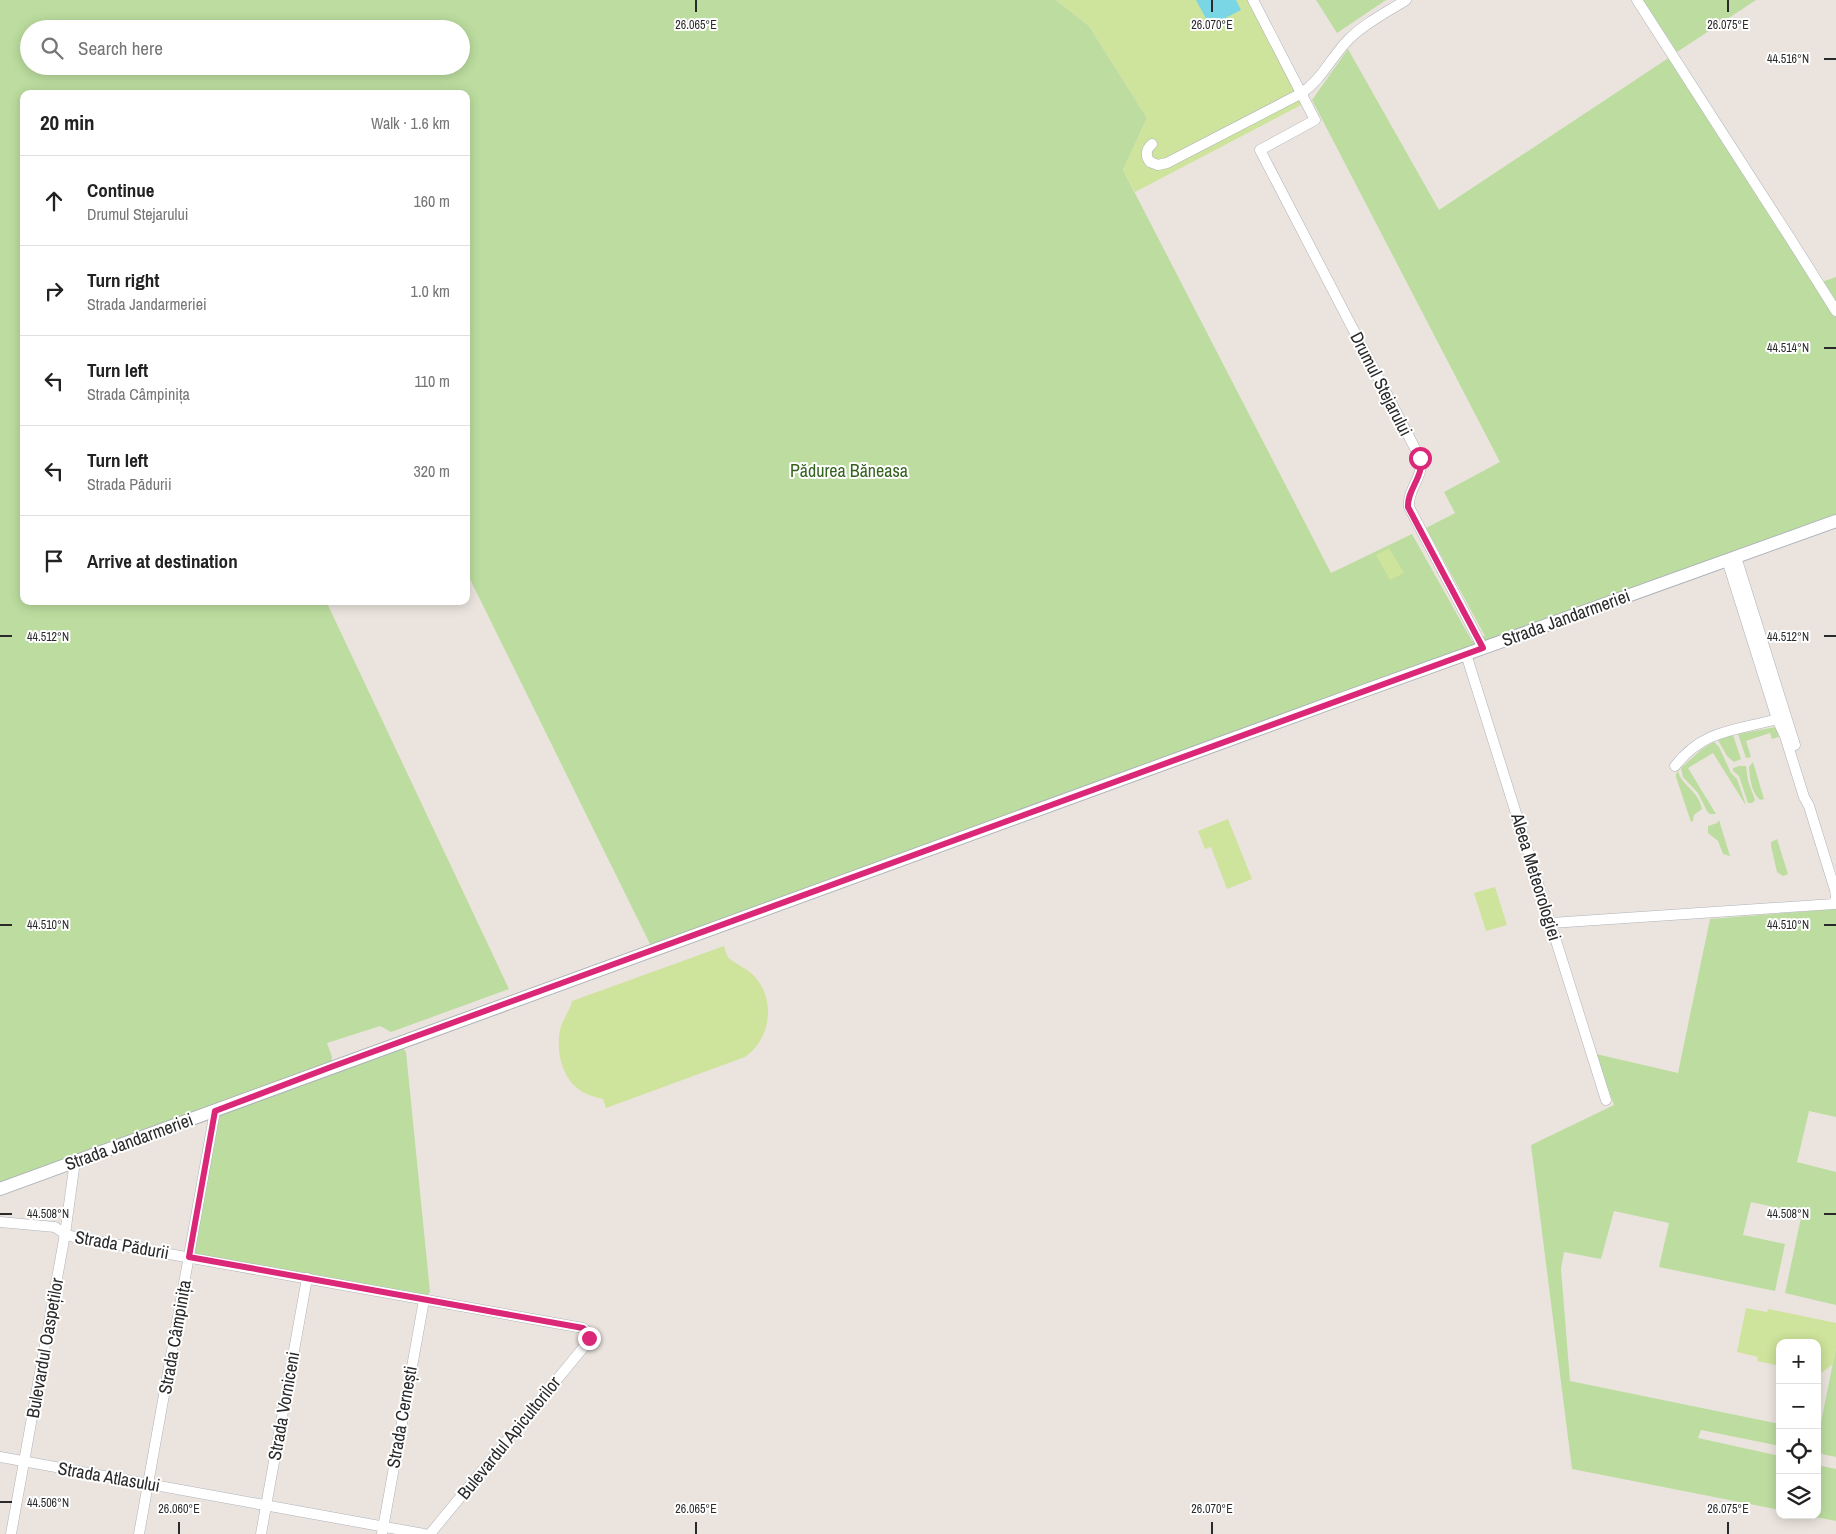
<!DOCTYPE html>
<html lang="en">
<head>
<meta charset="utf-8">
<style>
  :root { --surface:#fff; --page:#f2f2f2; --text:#222; --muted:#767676; --line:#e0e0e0 }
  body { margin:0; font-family:"Archivo Narrow",sans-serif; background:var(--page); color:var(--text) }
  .controls { position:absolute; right:15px; bottom:15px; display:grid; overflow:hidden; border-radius:10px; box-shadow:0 2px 12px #0003 }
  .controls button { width:45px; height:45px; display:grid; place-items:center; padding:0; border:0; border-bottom:1px solid var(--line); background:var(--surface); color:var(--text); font:25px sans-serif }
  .stop { position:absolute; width:15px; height:15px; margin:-11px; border:4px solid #db2777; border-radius:50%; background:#fff }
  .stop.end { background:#db2777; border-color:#fff; box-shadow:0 1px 5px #0008 }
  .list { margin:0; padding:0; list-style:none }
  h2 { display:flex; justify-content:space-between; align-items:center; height:65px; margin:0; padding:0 20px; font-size:21px }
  h2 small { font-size:16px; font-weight:400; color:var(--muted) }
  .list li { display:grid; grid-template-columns:32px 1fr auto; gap:15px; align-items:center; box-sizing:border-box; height:90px; padding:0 20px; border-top:1px solid var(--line) }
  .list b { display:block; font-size:19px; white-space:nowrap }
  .list p { margin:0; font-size:16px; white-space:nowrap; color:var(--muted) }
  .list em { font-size:16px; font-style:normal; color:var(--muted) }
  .icon { flex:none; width:28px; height:28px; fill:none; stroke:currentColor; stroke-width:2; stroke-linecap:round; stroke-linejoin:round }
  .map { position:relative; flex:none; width:1836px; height:1534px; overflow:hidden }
  .search { position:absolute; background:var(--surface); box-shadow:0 2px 12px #0003; left:20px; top:20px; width:450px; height:55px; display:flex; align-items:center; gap:12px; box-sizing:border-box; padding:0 18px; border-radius:28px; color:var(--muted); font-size:19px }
  .panel { position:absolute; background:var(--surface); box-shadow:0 2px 12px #0003; left:20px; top:90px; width:450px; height:515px; border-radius:10px }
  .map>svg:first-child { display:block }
  .green { fill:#bcdd9f; fill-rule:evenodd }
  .pitch { fill:#cee39b }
  .water { fill:#7ad5e4 }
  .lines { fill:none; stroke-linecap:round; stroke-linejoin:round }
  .minor-casing { stroke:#aeb2ba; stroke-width:11 }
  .tertiary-casing { stroke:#aeb2ba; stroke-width:14 }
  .minor { stroke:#fff; stroke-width:10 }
  .tertiary { stroke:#fff; stroke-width:12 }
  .route { stroke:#db2777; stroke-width:6 }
  .ticks { fill:none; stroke:#2a2a2a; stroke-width:2 }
  .labels { text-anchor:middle; stroke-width:4; stroke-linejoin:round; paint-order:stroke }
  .street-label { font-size:18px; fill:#2a2a2a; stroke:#fff }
  .park-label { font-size:18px; fill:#366220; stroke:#fff }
  .ticks-label { font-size:12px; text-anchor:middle; fill:#2a2a2a; stroke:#fff; stroke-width:4; stroke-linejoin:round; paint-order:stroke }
</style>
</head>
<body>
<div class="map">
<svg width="1836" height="1534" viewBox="0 0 1836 1534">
  <rect width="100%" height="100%" fill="#ebe4de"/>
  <g class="green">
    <path d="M0 0H1056L1089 26 1147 118 1123 170 1331 573 1412 534 1472 641 1485 636 1426 528 1455 513 1444 492 1500 462 1312 100 1348 49 1439 210 1673 55 1819 283 1836 277V521L653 950 466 571V94H24V601H326L509 989 391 1032 380 1026 327 1043 332 1057 331 1066 398 1042 406 1052 430 1292 424 1300 189 1257 215 1111 0 1189ZM29 29H461V66H29Z"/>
    <path d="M1316 0H1386L1337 33Z"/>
    <path d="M1643 0H1756L1677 52Z"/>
    <path d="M1776 727 1779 737 1772 739 1770 733 1746 741 1751 757 1746 758 1738 734Z"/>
    <path d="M1733 735 1741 759 1734 762 1727 756 1718 740Z"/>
    <path d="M1714 742 1719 747 1731 773 1737 779 1745 802V804L1713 753 1688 768 1716 814H1710L1707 811 1698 793 1683 777 1681 768 1702 749Z"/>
    <path d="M1753 762 1764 799 1760 800C1751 792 1750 778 1749 767Z"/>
    <path d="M1739 766H1746L1748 781 1755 800 1752 803H1748L1739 776 1733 771V768Z"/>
    <path d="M1678 771C1681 785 1699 791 1702 809L1694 815 1693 821 1691 822 1676 777V774Z"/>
    <path d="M1719 820 1730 856 1723 854 1718 841 1708 833V826L1717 823Z"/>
    <path d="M1777 839 1788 874 1783 876 1777 872 1771 846V842Z"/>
    <path d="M1836 909V1117L1809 1111 1797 1162 1836 1172V1305L1785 1293 1802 1213 1751 1202 1743 1235 1785 1244 1775 1291 1659 1267 1669 1223 1614 1211 1601 1259 1564 1252 1561 1269 1570 1381 1780 1424V1446L1701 1430 1698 1438 1780 1456V1510L1572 1469 1531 1145 1614 1105 1596 1054 1678 1073 1710 919Z"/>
    <path d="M1836 1348V1457L1817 1453V1432H1819Z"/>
    <path d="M1817 1465 1836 1469V1521L1805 1515H1817Z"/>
  </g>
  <g class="pitch">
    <path d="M1056 0H1249L1305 103 1135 192 1123 170 1147 118 1089 26Z"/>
    <path d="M1389 548 1404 573 1390 580 1376 555Z"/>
    <path d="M1228 819 1252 879 1227 889 1211 847 1205 849 1198 831Z"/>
    <path d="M1495 887 1507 925 1486 931 1474 893Z"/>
    <path d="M724 946C725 949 726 954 728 957 733 963 749 969 756 978 776 1002 770 1040 745 1057L606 1108 603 1099C594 1097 584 1094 577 1088 561 1075 556 1049 560 1030 562 1020 570 1011 572 1001Z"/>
    <path d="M1746 1308 1767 1312 1768 1309 1836 1323V1348L1833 1364 1820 1374H1817V1343H1780V1366L1757 1361 1758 1357 1737 1352Z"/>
  </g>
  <path class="water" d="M1196 0H1236L1241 10 1210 26Z"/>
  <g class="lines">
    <defs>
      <g id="minor">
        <path d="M1253 0 1315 120 1260 150 1420 458C1425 476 1407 489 1409 507L1483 648"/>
        <path d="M1637 0 1790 238 1836 311"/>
        <path d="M1152 144C1146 149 1145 156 1150 162L1158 165 1167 163 1300 94C1322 80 1331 57 1349 39 1365 23 1387 12 1406 0"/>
        <path d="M1736 557 1795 745"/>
        <path d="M1466 654 1606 1100"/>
        <path d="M1675 766C1704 729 1735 731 1777 719"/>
        <path d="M1551 923 1834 904 1836 897 1835 890 1809 806 1804 797 1785 736 1777 719 1727 560"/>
        <path d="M0 1222 55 1227 65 1234 74 1237 583 1328 588 1332 589 1338 587 1343 430 1534"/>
        <path d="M0 1457 424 1534"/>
        <path d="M11 1534 65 1234 75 1161"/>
        <path d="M139 1534 215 1111"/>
        <path d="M261 1534 307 1278"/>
        <path d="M382 1534 424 1300"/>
      </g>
      <path id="tertiary" d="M0 1189 1344 698 1836 521"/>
    </defs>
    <use href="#minor" class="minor-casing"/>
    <use href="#tertiary" class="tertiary-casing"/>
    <use href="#minor" class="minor"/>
    <use href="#tertiary" class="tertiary"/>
  </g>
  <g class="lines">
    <path class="route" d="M589 1338 588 1332 583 1328 189 1257 215 1111 331 1067 1483 648 1408 507C1407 489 1425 476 1420 458"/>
  </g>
  <path class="ticks" d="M696 0V12M1212 0V12M1728 0V12M1824 59H1836M1824 348H1836M0 636H12M1824 636H1836M0 925H12M1824 925H1836M0 1214H12M1824 1214H1836M0 1502H12M179 1522V1534M696 1522V1534M1212 1522V1534M1728 1522V1534"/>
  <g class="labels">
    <g class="street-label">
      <text transform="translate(1381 384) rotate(63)" y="6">Drumul Stejarului</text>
      <text transform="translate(1566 618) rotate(-20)" y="6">Strada Jandarmeriei</text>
      <text transform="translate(1536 877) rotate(73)" y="6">Aleea Meteorologiei</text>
      <text transform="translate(129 1142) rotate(-20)" y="6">Strada Jandarmeriei</text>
      <text transform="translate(122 1245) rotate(10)" y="6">Strada Pădurii</text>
      <text transform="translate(175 1337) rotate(-80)" y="6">Strada Câmpinița</text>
      <text transform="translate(45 1348) rotate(-80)" y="6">Bulevardul Oaspeților</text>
      <text transform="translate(284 1406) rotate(-80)" y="6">Strada Vorniceni</text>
      <text transform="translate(402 1417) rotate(-80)" y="6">Strada Cernești</text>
      <text transform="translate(509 1438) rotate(-51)" y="6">Bulevardul Apicultorilor</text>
      <text transform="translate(109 1477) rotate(10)" y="6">Strada Atlasului</text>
    </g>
    <g class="park-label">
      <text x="849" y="477">Pădurea Băneasa</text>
    </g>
  </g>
  <g class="ticks-label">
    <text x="696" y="29">26.065°E</text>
    <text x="1212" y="29">26.070°E</text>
    <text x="1728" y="29">26.075°E</text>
    <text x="1788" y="63">44.516°N</text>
    <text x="1788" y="352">44.514°N</text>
    <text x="48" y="641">44.512°N</text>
    <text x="1788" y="641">44.512°N</text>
    <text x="48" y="929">44.510°N</text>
    <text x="1788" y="929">44.510°N</text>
    <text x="48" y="1218">44.508°N</text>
    <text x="1788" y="1218">44.508°N</text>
    <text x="48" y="1507">44.506°N</text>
    <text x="179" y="1513">26.060°E</text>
    <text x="696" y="1513">26.065°E</text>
    <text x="1212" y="1513">26.070°E</text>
    <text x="1728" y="1513">26.075°E</text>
  </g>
</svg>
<div class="controls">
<button>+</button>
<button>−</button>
<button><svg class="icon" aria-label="locate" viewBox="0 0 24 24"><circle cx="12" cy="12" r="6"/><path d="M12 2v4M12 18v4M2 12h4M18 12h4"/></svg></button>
<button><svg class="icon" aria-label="layers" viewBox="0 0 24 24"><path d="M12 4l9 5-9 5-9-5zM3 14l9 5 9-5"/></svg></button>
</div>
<div class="stop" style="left:1420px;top:458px"></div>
<div class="stop end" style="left:589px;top:1338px"></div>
<div class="search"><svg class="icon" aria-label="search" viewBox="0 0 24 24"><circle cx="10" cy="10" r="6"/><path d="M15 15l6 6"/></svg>Search here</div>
<section class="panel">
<h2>20 min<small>Walk · 1.6 km</small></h2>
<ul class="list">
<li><svg class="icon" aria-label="ahead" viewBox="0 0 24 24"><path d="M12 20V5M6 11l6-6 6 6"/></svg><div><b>Continue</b><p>Drumul Stejarului</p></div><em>160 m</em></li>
<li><svg class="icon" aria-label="right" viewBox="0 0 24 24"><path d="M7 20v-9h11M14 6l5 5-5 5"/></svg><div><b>Turn right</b><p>Strada Jandarmeriei</p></div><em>1.0 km</em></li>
<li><svg class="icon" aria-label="left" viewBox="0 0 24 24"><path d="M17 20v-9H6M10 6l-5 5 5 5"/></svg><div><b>Turn left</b><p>Strada Câmpinița</p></div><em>110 m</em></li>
<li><svg class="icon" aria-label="left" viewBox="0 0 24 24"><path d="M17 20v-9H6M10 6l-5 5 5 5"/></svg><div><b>Turn left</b><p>Strada Pădurii</p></div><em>320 m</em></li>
<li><svg class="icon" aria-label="arrive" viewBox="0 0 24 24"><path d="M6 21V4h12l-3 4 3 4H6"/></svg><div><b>Arrive at destination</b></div></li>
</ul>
</section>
</div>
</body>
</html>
